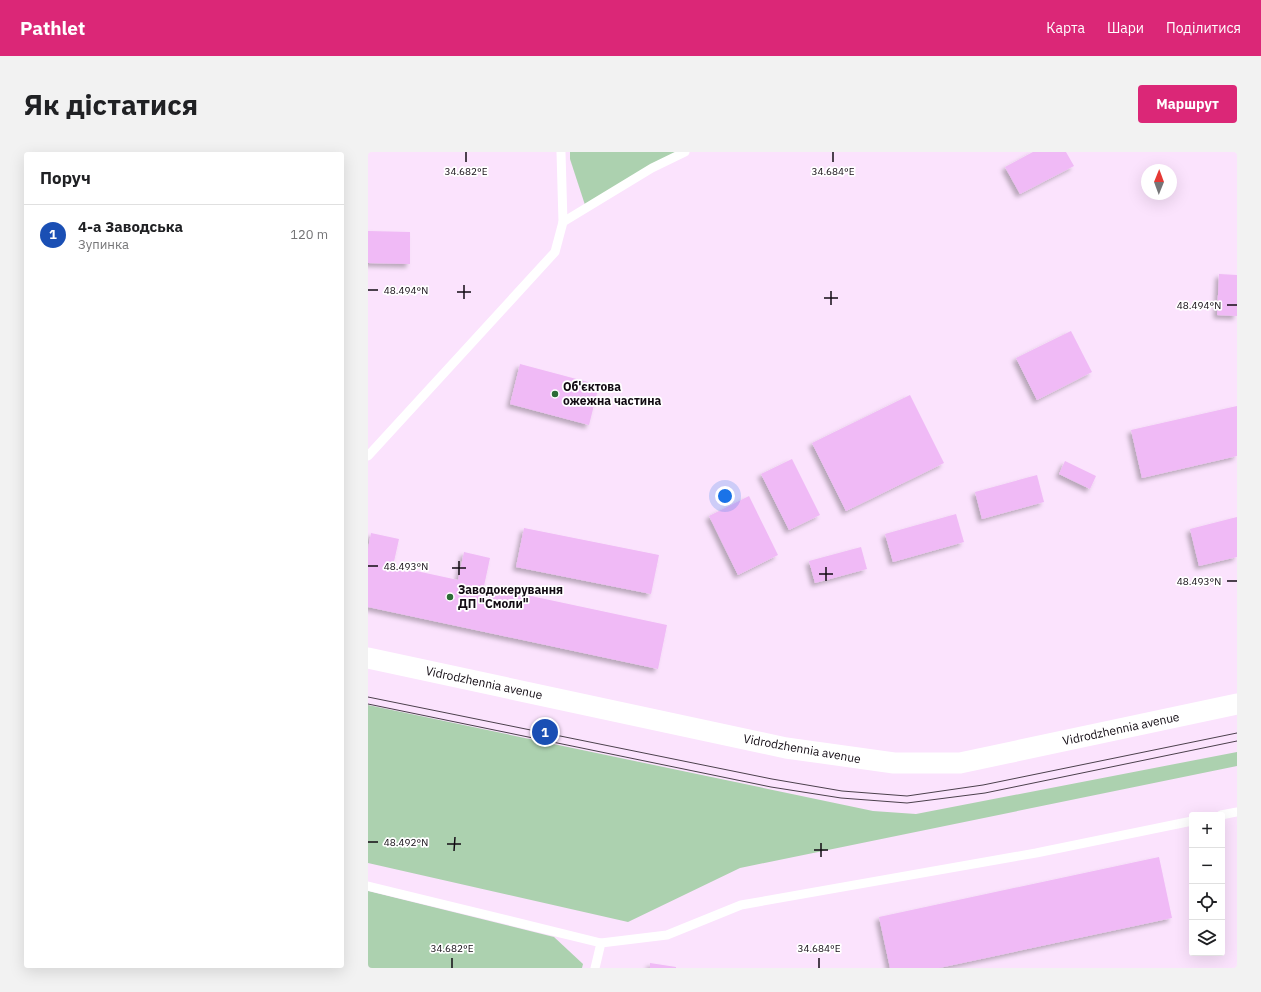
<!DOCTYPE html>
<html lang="uk">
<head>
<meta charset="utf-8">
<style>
  :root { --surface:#fff; --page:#f2f2f2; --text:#202124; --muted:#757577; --line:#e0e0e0; --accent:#db2777 }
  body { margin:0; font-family:"IBM Plex Sans",sans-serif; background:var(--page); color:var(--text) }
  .controls { position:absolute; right:12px; bottom:12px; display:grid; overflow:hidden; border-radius:4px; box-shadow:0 4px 16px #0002 }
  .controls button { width:36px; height:36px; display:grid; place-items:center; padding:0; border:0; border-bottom:1px solid var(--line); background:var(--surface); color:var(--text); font:20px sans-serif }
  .compass { position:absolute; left:773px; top:12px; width:36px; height:36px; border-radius:50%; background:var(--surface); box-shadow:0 4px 16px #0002; rotate:1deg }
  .you { position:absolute; left:357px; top:344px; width:14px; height:14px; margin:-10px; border:3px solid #fff; border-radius:50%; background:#1a73e8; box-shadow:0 0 0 6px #1a73e833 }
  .badge { display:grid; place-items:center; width:26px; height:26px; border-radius:50%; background:var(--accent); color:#fff; font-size:13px; font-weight:700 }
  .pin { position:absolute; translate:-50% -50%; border:2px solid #fff; box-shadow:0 1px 4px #0006 }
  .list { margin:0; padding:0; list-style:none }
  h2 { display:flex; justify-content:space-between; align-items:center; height:52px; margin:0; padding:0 16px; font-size:17px }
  h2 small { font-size:13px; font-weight:400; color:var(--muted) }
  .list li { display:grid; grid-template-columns:26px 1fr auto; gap:12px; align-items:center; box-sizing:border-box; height:60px; padding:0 16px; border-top:1px solid var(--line) }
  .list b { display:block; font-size:15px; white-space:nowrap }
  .list p { margin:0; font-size:13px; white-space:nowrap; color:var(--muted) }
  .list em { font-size:13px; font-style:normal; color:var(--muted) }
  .icon { flex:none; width:22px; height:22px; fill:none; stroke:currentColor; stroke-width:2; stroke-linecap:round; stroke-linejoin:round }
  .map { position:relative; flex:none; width:869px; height:816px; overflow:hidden; border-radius:4px }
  header { display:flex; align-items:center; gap:24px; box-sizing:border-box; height:56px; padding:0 20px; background:var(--accent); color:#fff }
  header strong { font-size:19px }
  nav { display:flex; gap:22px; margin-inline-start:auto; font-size:14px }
  .intro { display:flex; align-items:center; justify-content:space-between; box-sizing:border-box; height:96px; padding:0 24px }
  h1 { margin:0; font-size:28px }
  .button { padding:10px 18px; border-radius:4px; background:var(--accent); color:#fff; font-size:14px; font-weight:700 }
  main { display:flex; gap:24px; padding:0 24px }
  aside { flex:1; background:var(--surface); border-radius:4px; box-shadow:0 4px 16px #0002 }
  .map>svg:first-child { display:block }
  .green { fill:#acd1af }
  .building { fill:#f0baf6; filter:url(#shadow) }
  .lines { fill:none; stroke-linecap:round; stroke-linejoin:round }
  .service { stroke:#fff; stroke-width:9 }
  .tertiary { stroke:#fff; stroke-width:21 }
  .tram { stroke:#4b404c; stroke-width:1 }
  .ticks { fill:none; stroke:#120b13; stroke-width:1.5 }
  .poi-dot { fill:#2b6c36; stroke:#fff; stroke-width:1.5 }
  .labels { text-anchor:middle; stroke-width:3.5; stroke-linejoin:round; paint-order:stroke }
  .poi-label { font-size:12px; font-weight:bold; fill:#120b13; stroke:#fff; text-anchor:start }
  .street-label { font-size:12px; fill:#120b13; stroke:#fff }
  .ticks-label { font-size:10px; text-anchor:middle; fill:#120b13; stroke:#fff; stroke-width:3.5; stroke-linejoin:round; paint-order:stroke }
</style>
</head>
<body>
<header>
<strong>Pathlet</strong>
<nav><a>Карта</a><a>Шари</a><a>Поділитися</a></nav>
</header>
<div class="intro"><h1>Як дістатися</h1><a class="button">Маршрут</a></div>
<main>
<aside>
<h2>Поруч<small></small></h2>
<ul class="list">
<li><span class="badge" style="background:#1a4fb4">1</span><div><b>4-а Заводська</b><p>Зупинка</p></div><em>120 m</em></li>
</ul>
</aside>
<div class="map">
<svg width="869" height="816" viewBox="0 0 869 816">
  <defs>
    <filter id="shadow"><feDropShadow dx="-3.5" dy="3.5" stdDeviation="2" flood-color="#0004"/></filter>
  </defs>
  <rect width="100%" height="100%" fill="#fbe3fd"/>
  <g class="green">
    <path d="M202 0H317L218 56 202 7Z"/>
    <path d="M0 553 505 659 548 662 869 600V614L372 716 260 770 0 711Z"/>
    <path d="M0 739 186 785 215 812 214 816H0Z"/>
  </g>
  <g class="building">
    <path d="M665 0H698L706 14 652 42 637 15Z"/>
    <path d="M0 79 42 80V112L0 111Z"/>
    <path d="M851 122 869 123V164L849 163Z"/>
    <path d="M703 179 724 220 669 248 648 206Z"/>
    <path d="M152 212 231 233 221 273 142 252Z"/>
    <path d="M542 243 576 311 478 359 444 291Z"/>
    <path d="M869 254V304L774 326 763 278Z"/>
    <path d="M424 307 452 363 421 378 393 322Z"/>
    <path d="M697 309 728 324 722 337 691 322Z"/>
    <path d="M669 323 676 350 614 367 607 340Z"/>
    <path d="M381 344 410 403 370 423 341 364Z"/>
    <path d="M588 362 596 390 525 410 517 382Z"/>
    <path d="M869 365V405L831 414 822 377Z"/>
    <path d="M156 376 291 403 283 442 148 415Z"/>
    <path d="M3 381 31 387 25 414 90 428 96 400 122 406 116 434 299 473 290 517 0 455V397Z"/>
    <path d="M493 395 499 417 447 431 441 409Z"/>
    <path d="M791 705 804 766 571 816H522L511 765Z"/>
    <path d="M282 811 308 815V816H282Z"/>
  </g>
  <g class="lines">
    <g class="service">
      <path d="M195 70 284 16 317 0"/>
      <path d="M0 304 187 100 195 70 193 0"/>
      <path d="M853 663 869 660"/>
      <path d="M0 734 233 791"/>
      <path d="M227 816 233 791 299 783 373 753 668 701 824 669"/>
    </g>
    <path class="tertiary" d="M0 506 418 596 526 611H592L869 552"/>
    <g class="tram">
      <path d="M0 545 404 627 474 639 539 644 615 633 869 581"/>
      <path d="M0 552 403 635 473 646 539 651 617 641 869 589"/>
    </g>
  </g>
  <path class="ticks" d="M98 10V0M465 10V0M0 138H10M89 140H103M456 146H470M96 147V133M463 153V139M859 153H869M0 414H10M84 416H98M451 422H465M91 423V409M458 429V415M859 429H869M0 690H10M79 692H93M446 698H460M86 699 87 685M453 705V691M84 816V806M451 816V806"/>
  <g class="poi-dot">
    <circle cx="187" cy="242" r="4"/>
    <circle cx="82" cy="445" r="4"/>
  </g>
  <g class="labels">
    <g class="poi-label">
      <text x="195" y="239">Об'єктова<tspan x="195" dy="14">ожежна частина</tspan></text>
      <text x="90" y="442">Заводокерування<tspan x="90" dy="14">ДП "Смоли"</tspan></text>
    </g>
    <g class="street-label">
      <text transform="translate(116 531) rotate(12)" y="4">Vidrodzhennia avenue</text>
      <text transform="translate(753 577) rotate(-12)" y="4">Vidrodzhennia avenue</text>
      <text transform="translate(434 597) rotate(10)" y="4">Vidrodzhennia avenue</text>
    </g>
  </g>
  <g class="ticks-label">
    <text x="98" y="23">34.682°E</text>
    <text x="465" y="23">34.684°E</text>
    <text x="38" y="142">48.494°N</text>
    <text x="831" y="157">48.494°N</text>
    <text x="38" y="418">48.493°N</text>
    <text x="831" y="433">48.493°N</text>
    <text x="38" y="694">48.492°N</text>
    <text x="84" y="800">34.682°E</text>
    <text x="451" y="800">34.684°E</text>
  </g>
</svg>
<div class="controls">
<button>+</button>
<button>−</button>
<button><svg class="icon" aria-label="locate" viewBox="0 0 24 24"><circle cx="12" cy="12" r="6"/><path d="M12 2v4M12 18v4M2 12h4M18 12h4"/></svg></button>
<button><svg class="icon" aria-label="layers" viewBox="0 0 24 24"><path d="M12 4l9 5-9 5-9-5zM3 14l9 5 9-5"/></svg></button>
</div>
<svg class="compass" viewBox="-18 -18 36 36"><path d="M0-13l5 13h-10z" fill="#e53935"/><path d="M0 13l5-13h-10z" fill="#757577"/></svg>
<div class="you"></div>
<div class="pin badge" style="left:177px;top:580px;background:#1a4fb4">1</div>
</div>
</main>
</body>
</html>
